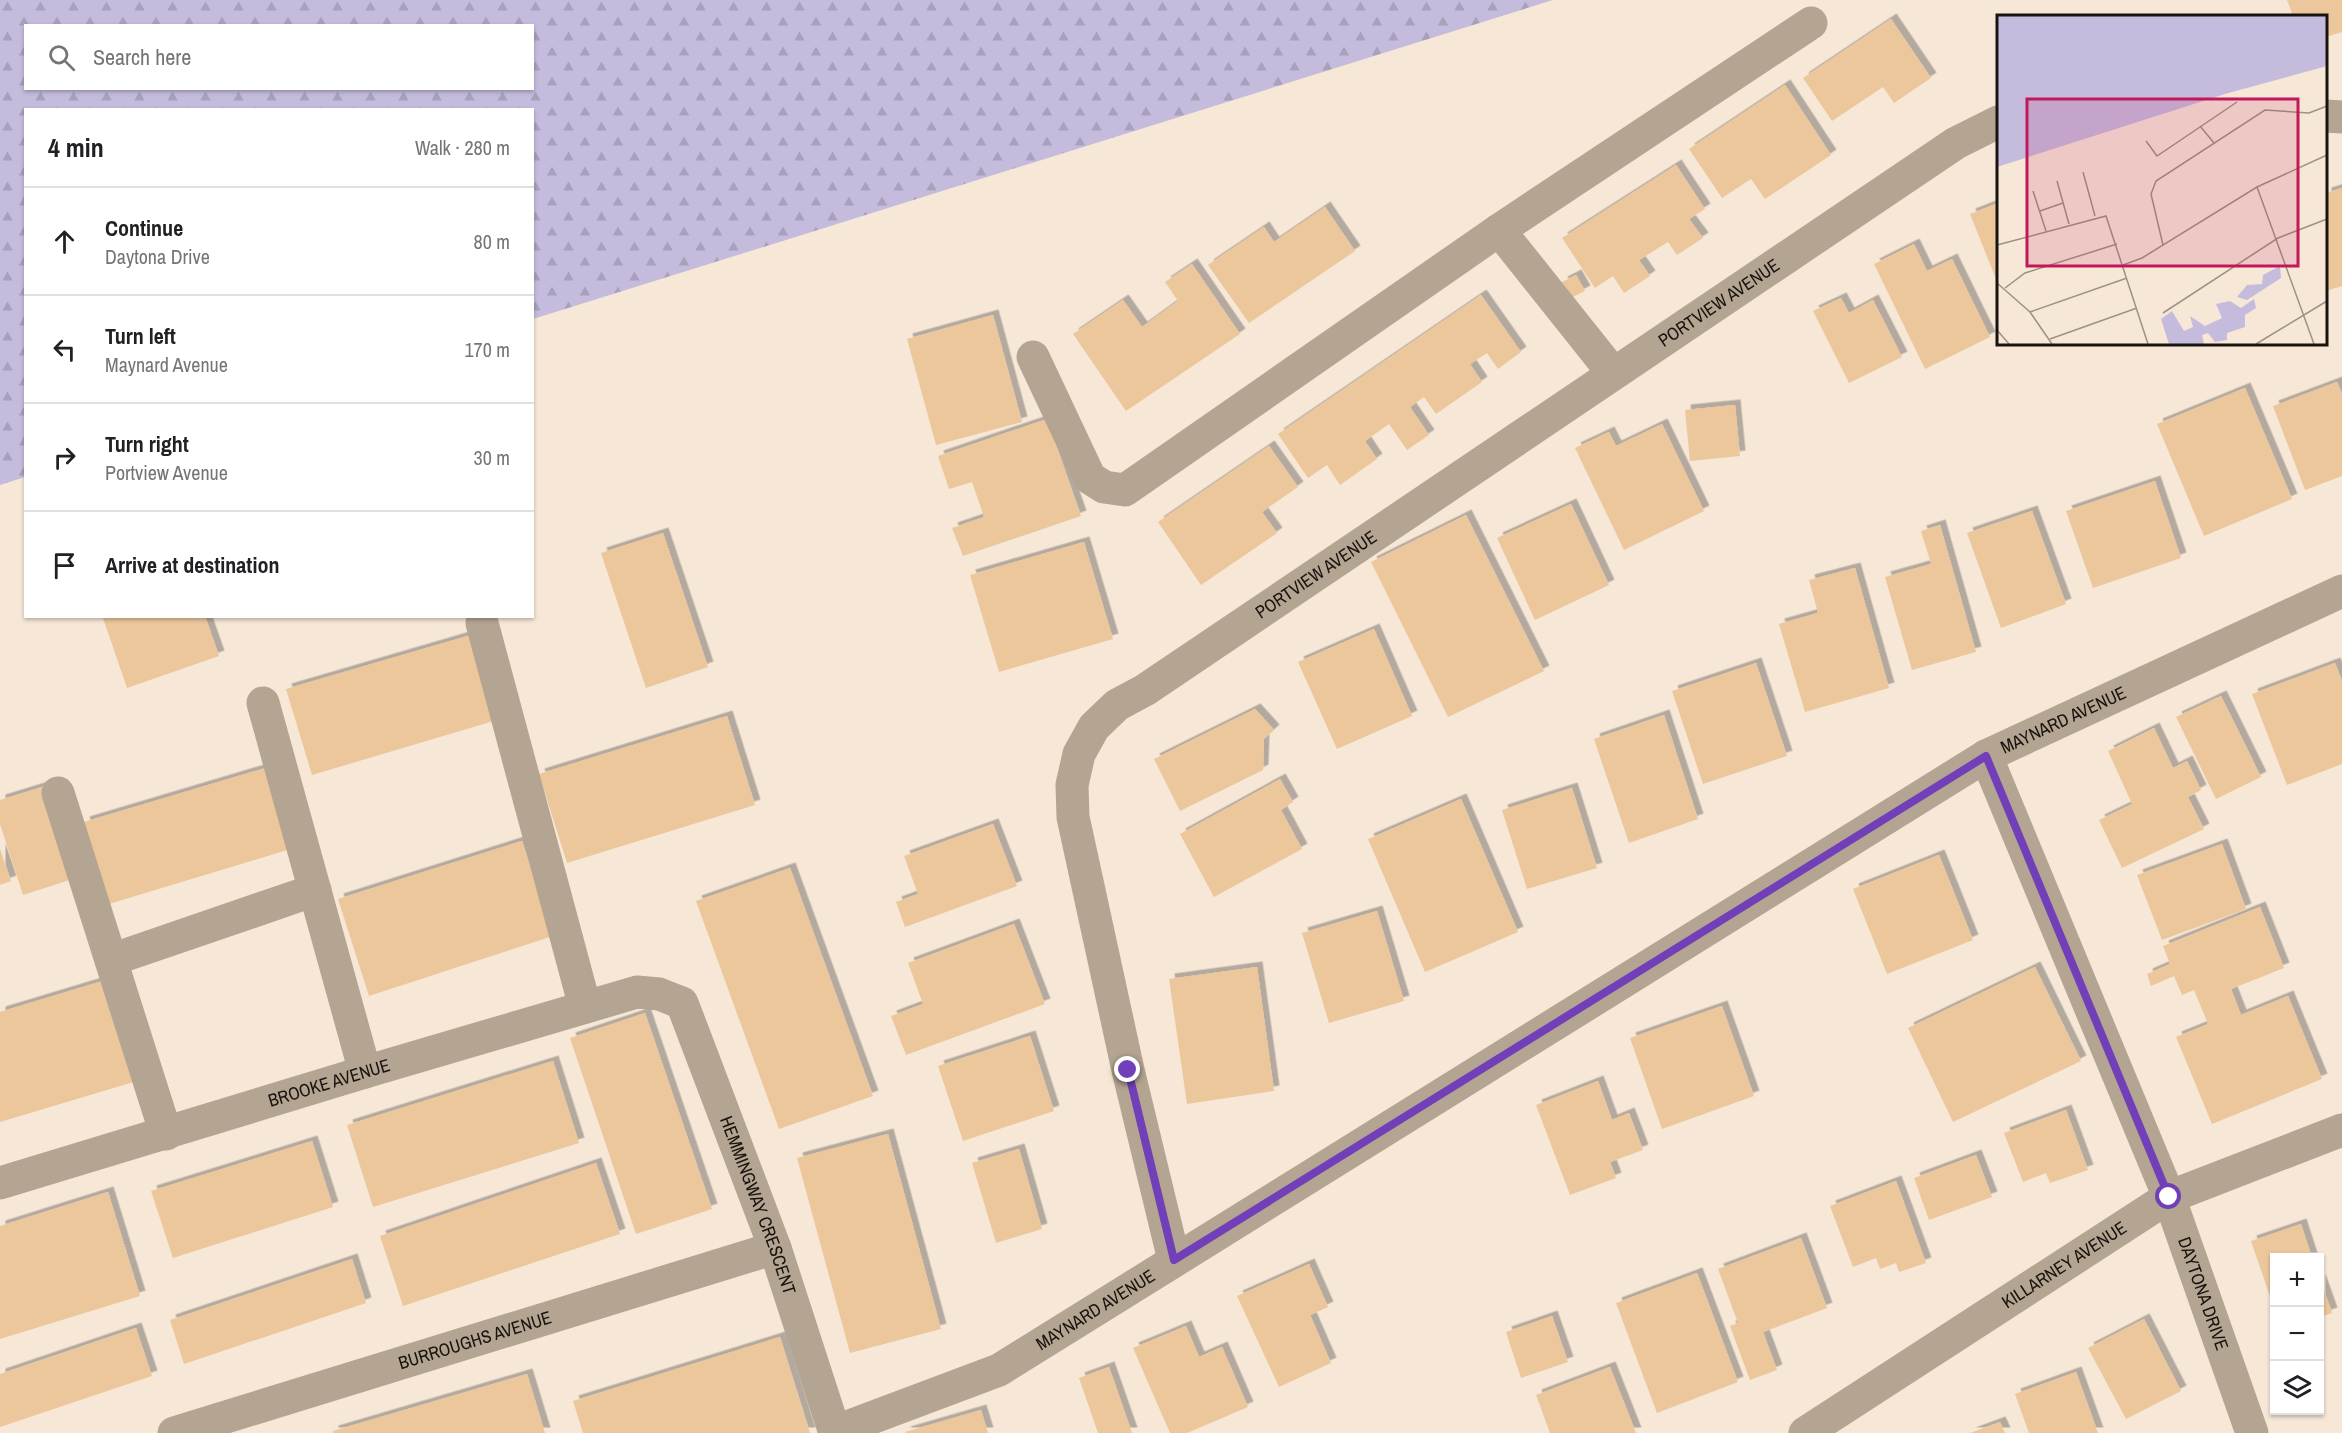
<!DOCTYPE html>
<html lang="en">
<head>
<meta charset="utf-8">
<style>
  :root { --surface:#fff; --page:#f6f6f6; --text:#202124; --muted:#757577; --line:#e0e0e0 }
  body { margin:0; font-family:"Archivo Narrow",sans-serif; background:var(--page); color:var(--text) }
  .controls { position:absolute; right:18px; bottom:18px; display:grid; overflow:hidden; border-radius:0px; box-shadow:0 2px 4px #0004 }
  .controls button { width:54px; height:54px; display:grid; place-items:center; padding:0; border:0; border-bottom:2px solid var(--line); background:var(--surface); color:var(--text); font:30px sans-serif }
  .stop { position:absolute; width:18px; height:18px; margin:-14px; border:4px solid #7140b8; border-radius:50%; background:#fff }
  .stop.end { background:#7140b8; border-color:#fff; box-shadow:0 2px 6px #0008 }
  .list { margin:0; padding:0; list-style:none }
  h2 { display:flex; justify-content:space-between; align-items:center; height:78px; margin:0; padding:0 24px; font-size:26px }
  h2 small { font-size:20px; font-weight:400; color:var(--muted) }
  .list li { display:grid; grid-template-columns:39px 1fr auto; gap:18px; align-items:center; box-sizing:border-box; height:108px; padding:0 24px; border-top:2px solid var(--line) }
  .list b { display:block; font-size:22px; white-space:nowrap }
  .list p { margin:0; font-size:20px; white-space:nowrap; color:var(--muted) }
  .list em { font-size:20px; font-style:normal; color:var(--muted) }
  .icon { flex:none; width:33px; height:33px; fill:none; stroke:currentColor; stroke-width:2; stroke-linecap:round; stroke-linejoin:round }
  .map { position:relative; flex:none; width:2342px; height:1433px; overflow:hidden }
  .search { position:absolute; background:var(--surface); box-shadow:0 2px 4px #0004; left:24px; top:24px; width:510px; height:66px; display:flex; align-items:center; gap:15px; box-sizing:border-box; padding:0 21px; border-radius:0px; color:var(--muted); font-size:22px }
  .panel { position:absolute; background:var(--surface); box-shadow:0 2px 4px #0004; left:24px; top:108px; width:510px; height:510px; border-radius:0px }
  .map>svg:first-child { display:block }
  .forest { fill:url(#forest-firs); fill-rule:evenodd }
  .building { fill:#ecc79c; filter:url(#shadow) }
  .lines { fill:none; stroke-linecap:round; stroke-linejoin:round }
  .minor { stroke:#b4a492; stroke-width:33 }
  .route { stroke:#7140b8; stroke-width:8 }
  .labels { text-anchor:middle; stroke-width:5; stroke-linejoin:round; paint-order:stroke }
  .street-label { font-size:18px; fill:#18130e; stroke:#fff }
  .inset-road { fill:none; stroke:#9d9287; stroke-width:1.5 }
  .view { fill:#c2185b; fill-opacity:0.15; stroke:#c2185b; stroke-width:3 }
  .inset-edge { fill:none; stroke:#18130e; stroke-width:3 }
</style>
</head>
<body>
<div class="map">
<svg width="2342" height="1433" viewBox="0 0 2342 1433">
  <defs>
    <pattern id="forest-firs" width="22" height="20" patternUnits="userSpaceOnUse" patternTransform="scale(1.5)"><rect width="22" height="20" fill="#c5bcdd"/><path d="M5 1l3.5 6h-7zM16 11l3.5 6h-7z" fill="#a8a1bc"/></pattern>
    <filter id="shadow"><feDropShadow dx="5.5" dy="-5.5" stdDeviation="0" flood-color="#0004"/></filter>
  </defs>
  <rect width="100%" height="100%" fill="#f6e7d7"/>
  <path class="forest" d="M0 0H1553L533 319 532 110H26L25 477 0 485ZM26 26H532V88H26Z"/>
  <g class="building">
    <path d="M2287 0H2342V32L2326 37V16H2293Z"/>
    <path d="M1891 19 1931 78 1894 103 1883 87 1832 121 1803 78Z"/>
    <path d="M1785 85 1831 155 1765 199 1751 179 1722 198 1689 149Z"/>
    <path d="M1676 165 1705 209 1689 219 1703 238 1677 255 1668 242 1639 260 1650 276 1624 293 1613 276 1595 288 1562 238Z"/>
    <path d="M2342 188V286L2326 291V193Z"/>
    <path d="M1998 203V284L1970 214Z"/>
    <path d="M1325 207 1355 251 1249 323 1208 265 1264 227 1274 242Z"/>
    <path d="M1914 244 1927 271 1952 259 1990 337 1925 369 1874 264Z"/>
    <path d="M1192 264 1240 334 1126 411 1073 334 1123 300 1142 327 1178 301 1165 282Z"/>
    <path d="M1576 275 1585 291 1571 298 1562 282Z"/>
    <path d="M1481 295 1521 352 1498 369 1487 353 1470 364 1482 382 1436 414 1424 397 1410 407 1429 435 1407 450 1389 424 1365 441 1377 459 1340 485 1327 465 1308 478 1278 434Z"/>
    <path d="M1841 298 1849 313 1873 300 1902 357 1849 383 1813 311Z"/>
    <path d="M993 315 1022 422 936 445 907 339Z"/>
    <path d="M2337 382 2342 394V476L2305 490 2273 406Z"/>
    <path d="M2245 388 2292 499 2204 536 2157 424Z"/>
    <path d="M1735 405 1740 456 1690 461 1685 410Z"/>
    <path d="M1047 419 1081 516 963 556 952 528 984 517 972 482 949 489 938 456Z"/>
    <path d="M1662 424 1704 511 1624 550 1575 448 1609 432 1616 446Z"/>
    <path d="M1269 446 1298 487 1262 512 1277 533 1201 585 1158 522Z"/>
    <path d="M2155 481 2181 558 2093 588 2066 511Z"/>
    <path d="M1571 504 1609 585 1535 620 1497 538Z"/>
    <path d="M2032 511 2066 604 2001 628 1967 533Z"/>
    <path d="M1466 515 1544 671 1448 717 1371 562Z"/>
    <path d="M1940 525 1976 652 1912 670 1885 577 1931 564 1921 531Z"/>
    <path d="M663 533 708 667 646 688 601 553Z"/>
    <path d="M1084 542 1113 639 999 672 970 575Z"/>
    <path d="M1855 568 1889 688 1805 712 1779 624 1818 613 1809 580Z"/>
    <path d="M106 616H205L219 656 127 688 103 618Z"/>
    <path d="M1374 629 1412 716 1337 749 1298 662Z"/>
    <path d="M471 635 497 720 312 775 286 689Z"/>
    <path d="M1756 663 1787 756 1703 784 1672 691Z"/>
    <path d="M2335 663 2342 681V764L2287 785 2252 694Z"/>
    <path d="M2221 696 2261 777 2216 799 2176 717Z"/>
    <path d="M1255 709 1274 730 1264 739 1263 770 1180 811 1154 759Z"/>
    <path d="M1664 715 1698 819 1629 843 1594 739Z"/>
    <path d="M727 716 755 805 567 863 539 774Z"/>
    <path d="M2154 728 2173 768 2187 761 2201 790 2188 797 2204 829 2122 868 2099 820 2132 804 2108 751Z"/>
    <path d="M269 767 294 848 109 904 84 822Z"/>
    <path d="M1280 779 1293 802 1281 810 1302 849 1214 897 1180 834Z"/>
    <path d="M49 785 79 877 23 895 0 824V800Z"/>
    <path d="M1572 788 1597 868 1527 889 1502 810Z"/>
    <path d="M1461 799 1518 932 1425 972 1368 839Z"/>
    <path d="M993 824 1017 886 905 927 896 902 918 894 904 856Z"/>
    <path d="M522 841 553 936 369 996 338 899Z"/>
    <path d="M2222 844 2246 909 2162 940 2137 875Z"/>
    <path d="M0 849 11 881 0 885Z"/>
    <path d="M1939 855 1973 940 1887 974 1853 889Z"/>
    <path d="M790 868 873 1096 779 1129 696 901Z"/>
    <path d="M2260 907 2284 968 2231 989 2241 1015 2288 996 2322 1079 2212 1124 2176 1037 2208 1024 2194 990 2182 995 2174 976 2151 986 2147 974 2170 964 2163 946Z"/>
    <path d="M1377 911 1404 1001 1329 1023 1302 933Z"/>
    <path d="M1014 924 1045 1004 906 1055 891 1016 923 1004 908 963Z"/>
    <path d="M1257 967 1274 1091 1187 1104 1169 979Z"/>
    <path d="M2035 967 2081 1061 1953 1122 1908 1028Z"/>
    <path d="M106 980 137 1081 0 1122V1012Z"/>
    <path d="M1722 1006 1754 1096 1662 1129 1630 1038Z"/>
    <path d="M645 1013 712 1209 636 1234 570 1038Z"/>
    <path d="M1030 1036 1054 1111 963 1141 938 1066Z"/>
    <path d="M553 1061 579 1143 373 1207 347 1125Z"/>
    <path d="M1598 1081 1612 1120 1629 1113 1643 1150 1610 1162 1616 1178 1570 1195 1536 1105Z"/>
    <path d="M2066 1110 2088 1170 2050 1183 2046 1173 2023 1182 2004 1133Z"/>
    <path d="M888 1134 941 1329 850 1353 797 1158Z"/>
    <path d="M312 1141 333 1207 173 1258 151 1191Z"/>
    <path d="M1019 1149 1042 1229 996 1243 972 1163Z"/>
    <path d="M1976 1155 1992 1197 1929 1220 1914 1178Z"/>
    <path d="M596 1163 620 1234 403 1306 380 1236Z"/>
    <path d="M1896 1181 1926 1263 1899 1272 1896 1263 1880 1269 1876 1258 1853 1267 1830 1206Z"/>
    <path d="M108 1192 140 1296 0 1339V1226Z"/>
    <path d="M2301 1224 2312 1258H2274V1308L2251 1241Z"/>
    <path d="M1801 1238 1827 1308 1763 1332 1777 1370 1750 1380 1730 1326 1738 1323 1718 1269Z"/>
    <path d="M352 1259 366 1303 184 1364 170 1320Z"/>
    <path d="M1309 1264 1328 1307 1310 1315 1331 1363 1279 1387 1237 1296Z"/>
    <path d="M1697 1273 1738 1382 1657 1413 1616 1303Z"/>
    <path d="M2320 1279 2332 1313 2320 1317Z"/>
    <path d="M1552 1316 1568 1362 1521 1378 1506 1332Z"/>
    <path d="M2144 1319 2181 1391 2126 1419 2088 1348Z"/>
    <path d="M1186 1326 1199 1357 1222 1347 1248 1407 1187 1433H1170L1133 1348Z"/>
    <path d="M136 1328 152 1376 0 1427V1374Z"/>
    <path d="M780 1337 810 1433H583L573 1401Z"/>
    <path d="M1109 1367 1132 1433H1098L1079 1378Z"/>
    <path d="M1610 1367 1636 1433H1550L1536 1395Z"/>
    <path d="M2076 1372 2098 1433H2029L2015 1394Z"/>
    <path d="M527 1374 545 1433H333V1431Z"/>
    <path d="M981 1410 988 1433H906L905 1432Z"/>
    <path d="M2000 1422 2005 1433H1970Z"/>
  </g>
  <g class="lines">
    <g class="minor">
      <path d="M2326 116 2342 117"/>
      <path d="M1499 230 1613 373"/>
      <path d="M1033 357 1090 478 1104 487 1125 490 1499 230 1811 23"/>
      <path d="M482 623 585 1007"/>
      <path d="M263 703 365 1072"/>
      <path id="s1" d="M1986 756 2169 1197 2252 1433"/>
      <path d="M58 793 166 1134"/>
      <path d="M111 960 315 890"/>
      <path id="s2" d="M0 1183 365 1072 637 992 659 994 682 1003 775 1248 835 1433"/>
      <path id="s3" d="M1174 1260 1128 1070 1073 817 1072 785 1079 754 1094 727 1117 705 1145 690 1956 143 1998 122"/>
      <path id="s4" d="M834 1432 999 1370 1986 756 2342 591"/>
      <path id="s5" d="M174 1433 775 1248"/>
      <path id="s6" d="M1805 1433 2169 1197 2342 1130"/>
    </g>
  </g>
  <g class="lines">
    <path class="route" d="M1128 1070 1174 1260 1986 756 2169 1197"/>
  </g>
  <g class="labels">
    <g class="street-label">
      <text dy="6" stroke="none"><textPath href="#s3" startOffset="1305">PORTVIEW AVENUE</textPath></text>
      <text dy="6" stroke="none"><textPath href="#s3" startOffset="819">PORTVIEW AVENUE</textPath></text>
      <text dy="6" stroke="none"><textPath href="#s4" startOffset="1424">MAYNARD AVENUE</textPath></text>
      <text dy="6" stroke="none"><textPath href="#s2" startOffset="344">BROOKE AVENUE</textPath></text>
      <text dy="6" stroke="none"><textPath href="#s2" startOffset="928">HEMMINGWAY CRESCENT</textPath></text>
      <text dy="6" stroke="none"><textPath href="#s6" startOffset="309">KILLARNEY AVENUE</textPath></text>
      <text dy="6" stroke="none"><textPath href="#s1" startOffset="580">DAYTONA DRIVE</textPath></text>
      <text dy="6" stroke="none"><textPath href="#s4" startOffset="290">MAYNARD AVENUE</textPath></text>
      <text dy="6" stroke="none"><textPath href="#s5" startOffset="315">BURROUGHS AVENUE</textPath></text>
    </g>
  </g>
  <g transform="translate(1997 15)">
    <rect width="330" height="330" fill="#f6e7d7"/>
    <path d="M0 1H330V51L228 79 0 152ZM283 251 284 263 250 285 240 282 250 270 265 269 266 260ZM257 284 259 293 248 300V312L230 318V325L218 327 211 318 205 320 207 329H172L164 304 175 296 187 316 196 312 193 301 208 311 225 303 219 289 233 286 244 293Z" fill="#c5bcdd"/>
    <path class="inset-road" d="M203 111 217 128M149 126 160 141 240 87M86 157 98 201M60 166 72 209M260 172 317 329M36 176 49 216M43 196 66 188M0 230 109 201 151 329M166 230 154 179 159 166 268 95 312 98 330 91M126 250 145 243 260 172 330 140M0 268 33 297 55 329M8 273 28 258 120 229M33 297 130 263M166 298 281 223 330 204M0 315 12 329M53 324 140 293M259 329 330 286"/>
    <path class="view" d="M30 84H301V251H30Z"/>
    <rect width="330" height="330" class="inset-edge"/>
  </g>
</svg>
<div class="controls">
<button>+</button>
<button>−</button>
<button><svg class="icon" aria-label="layers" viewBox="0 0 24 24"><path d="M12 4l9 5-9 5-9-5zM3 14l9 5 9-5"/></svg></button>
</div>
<div class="stop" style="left:2169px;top:1197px"></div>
<div class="stop end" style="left:1128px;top:1070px"></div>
<div class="search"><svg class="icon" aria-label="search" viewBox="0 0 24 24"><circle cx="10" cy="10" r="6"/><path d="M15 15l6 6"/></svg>Search here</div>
<section class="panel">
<h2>4 min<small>Walk · 280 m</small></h2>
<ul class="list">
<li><svg class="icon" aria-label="ahead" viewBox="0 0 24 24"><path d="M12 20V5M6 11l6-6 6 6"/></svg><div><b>Continue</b><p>Daytona Drive</p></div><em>80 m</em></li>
<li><svg class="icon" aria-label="left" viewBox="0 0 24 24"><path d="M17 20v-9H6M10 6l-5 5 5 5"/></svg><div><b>Turn left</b><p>Maynard Avenue</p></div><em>170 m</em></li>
<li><svg class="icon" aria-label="right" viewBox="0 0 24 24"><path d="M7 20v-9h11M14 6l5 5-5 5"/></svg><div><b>Turn right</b><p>Portview Avenue</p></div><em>30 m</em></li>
<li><svg class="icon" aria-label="arrive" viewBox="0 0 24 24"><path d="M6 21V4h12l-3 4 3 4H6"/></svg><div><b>Arrive at destination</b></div></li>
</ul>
</section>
</div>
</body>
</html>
